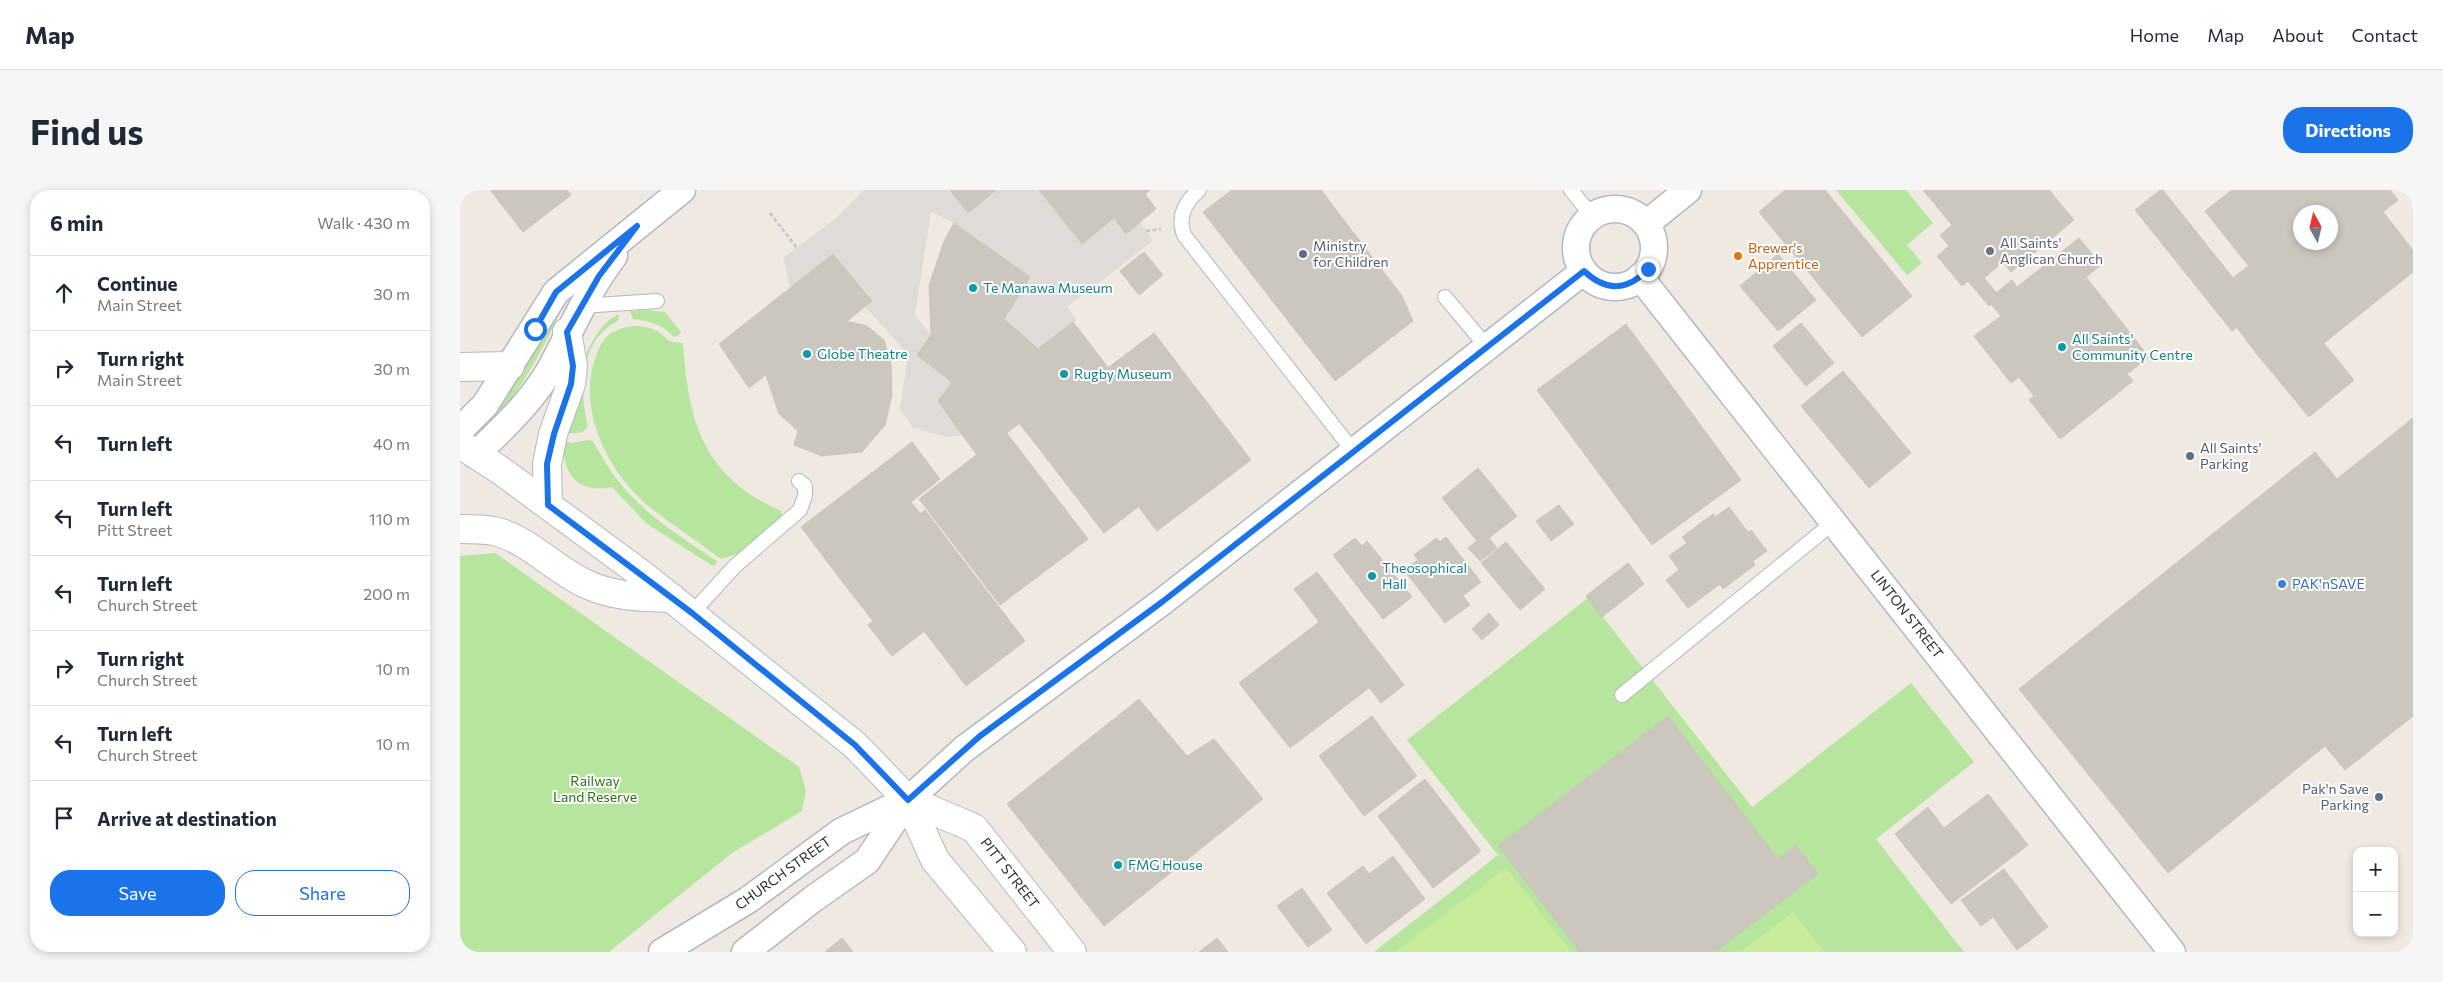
<!DOCTYPE html>
<html lang="en">
<head>
<meta charset="utf-8">
<style>
  :root { --surface:#fff; --page:#f6f6f7; --text:#1f2937; --muted:#747a83; --line:#e0e1e3; --accent:#1a73e8 }
  body { margin:0; font-family:Commissioner,sans-serif; background:var(--page); color:var(--text) }
  .controls { position:absolute; right:15px; bottom:15px; display:grid; overflow:hidden; border-radius:10px; box-shadow:0 2px 8px #0003 }
  .controls button { width:45px; height:45px; display:grid; place-items:center; padding:0; border:0; border-bottom:1px solid var(--line); background:var(--surface); color:var(--text); font:25px sans-serif }
  .compass { position:absolute; left:1833px; top:15px; width:45px; height:45px; border-radius:50%; background:var(--surface); box-shadow:0 2px 8px #0003; rotate:352deg }
  .stop { position:absolute; width:15px; height:15px; margin:-11px; border:4px solid #1a73e8; border-radius:50%; background:#fff }
  .stop.end { background:#1a73e8; border-color:#fff; box-shadow:0 1px 5px #0008 }
  .list { margin:0; padding:0; list-style:none }
  h2 { display:flex; justify-content:space-between; align-items:center; height:65px; margin:0; padding:0 20px; font-size:21px }
  h2 small { font-size:16px; font-weight:400; color:var(--muted) }
  .list li { display:grid; grid-template-columns:32px 1fr auto; gap:15px; align-items:center; box-sizing:border-box; height:75px; padding:0 20px; border-top:1px solid var(--line) }
  .list b { display:block; font-size:19px; white-space:nowrap }
  .list p { margin:0; font-size:16px; white-space:nowrap; color:var(--muted) }
  .list em { font-size:16px; font-style:normal; color:var(--muted) }
  .actions { display:flex; gap:10px; padding:15px 20px }
  .actions a { flex:1; padding:11px 0; border:1px solid var(--accent); border-radius:20px; text-align:center; font-size:18px; color:var(--accent) }
  .actions .main { background:var(--accent); color:#fff }
  .icon { flex:none; width:28px; height:28px; fill:none; stroke:currentColor; stroke-width:2; stroke-linecap:round; stroke-linejoin:round }
  .map { position:relative; flex:none; width:1953px; height:762px; overflow:hidden; border-radius:20px }
  header { display:flex; align-items:center; gap:30px; box-sizing:border-box; height:70px; padding:0 25px; background:var(--surface); border-bottom:1px solid var(--line) }
  header strong { font-size:24px }
  nav { display:flex; gap:28px; margin-inline-start:auto; font-size:18px }
  .intro { display:flex; align-items:center; justify-content:space-between; box-sizing:border-box; height:120px; padding:0 30px }
  h1 { margin:0; font-size:35px }
  .button { padding:12px 22px; border-radius:20px; background:var(--accent); color:#fff; font-size:18px; font-weight:700 }
  main { display:flex; gap:30px; padding:0 30px }
  aside { flex:1; background:var(--surface); border-radius:20px; box-shadow:0 2px 8px #0003 }
  .map>svg:first-child { display:block }
  .green { fill:#b6e59e }
  .pitch { fill:#c9ec9a }
  .plaza { fill:#dfdcd8 }
  .building { fill:#cbc7bf; stroke:#cbc5ba; fill-rule:evenodd }
  .lines { fill:none; stroke-linecap:round; stroke-linejoin:round }
  .lane-casing { stroke:#b4b7c1; stroke-width:16 }
  .street-casing { stroke:#b4b7c1; stroke-width:29 }
  .secondary-casing { stroke:#b4b7c1; stroke-width:30 }
  .path { stroke:#c9c9c9; stroke-width:3; stroke-dasharray:4 2.5; stroke-linecap:butt }
  .lane { stroke:#fff; stroke-width:14 }
  .street { stroke:#fff; stroke-width:26 }
  .secondary { stroke:#fff; stroke-width:28 }
  .route { stroke:#1a73e8; stroke-width:6 }
  .worship-dot { fill:#6b7280; stroke:#fff; stroke-width:2 }
  .service-dot { fill:#5c6f8a; stroke:#fff; stroke-width:2 }
  .food-dot { fill:#e8710a; stroke:#fff; stroke-width:2 }
  .culture-dot { fill:#0f9aa8; stroke:#fff; stroke-width:2 }
  .shop-dot { fill:#3f7fe0; stroke:#fff; stroke-width:2 }
  .labels { text-anchor:middle; stroke-width:4; stroke-linejoin:round; paint-order:stroke }
  .worship-label { font-size:14px; fill:#5b616d; stroke:#fff; text-anchor:start }
  .service-label { font-size:14px; fill:#4e5e75; stroke:#fff; text-anchor:start }
  .food-label { font-size:14px; fill:#c56008; stroke:#fff; text-anchor:start }
  .culture-label { font-size:14px; fill:#0d838f; stroke:#fff; text-anchor:start }
  .shop-label { font-size:14px; fill:#366cbe; stroke:#fff; text-anchor:start }
  .street-label { font-size:14px; fill:#2e2e2e; stroke:#fff }
  .park-label { font-size:14px; fill:#2c6e1b; stroke:#fff }
</style>
</head>
<body>
<header>
<strong>Map</strong>
<nav><a>Home</a><a>Map</a><a>About</a><a>Contact</a></nav>
</header>
<div class="intro"><h1>Find us</h1><a class="button">Directions</a></div>
<main>
<aside>
<h2>6 min<small>Walk · 430 m</small></h2>
<ul class="list">
<li><svg class="icon" aria-label="ahead" viewBox="0 0 24 24"><path d="M12 20V5M6 11l6-6 6 6"/></svg><div><b>Continue</b><p>Main Street</p></div><em>30 m</em></li>
<li><svg class="icon" aria-label="right" viewBox="0 0 24 24"><path d="M7 20v-9h11M14 6l5 5-5 5"/></svg><div><b>Turn right</b><p>Main Street</p></div><em>30 m</em></li>
<li><svg class="icon" aria-label="left" viewBox="0 0 24 24"><path d="M17 20v-9H6M10 6l-5 5 5 5"/></svg><div><b>Turn left</b></div><em>40 m</em></li>
<li><svg class="icon" aria-label="left" viewBox="0 0 24 24"><path d="M17 20v-9H6M10 6l-5 5 5 5"/></svg><div><b>Turn left</b><p>Pitt Street</p></div><em>110 m</em></li>
<li><svg class="icon" aria-label="left" viewBox="0 0 24 24"><path d="M17 20v-9H6M10 6l-5 5 5 5"/></svg><div><b>Turn left</b><p>Church Street</p></div><em>200 m</em></li>
<li><svg class="icon" aria-label="right" viewBox="0 0 24 24"><path d="M7 20v-9h11M14 6l5 5-5 5"/></svg><div><b>Turn right</b><p>Church Street</p></div><em>10 m</em></li>
<li><svg class="icon" aria-label="left" viewBox="0 0 24 24"><path d="M17 20v-9H6M10 6l-5 5 5 5"/></svg><div><b>Turn left</b><p>Church Street</p></div><em>10 m</em></li>
<li><svg class="icon" aria-label="arrive" viewBox="0 0 24 24"><path d="M6 21V4h12l-3 4 3 4H6"/></svg><div><b>Arrive at destination</b></div></li>
</ul>
<div class="actions"><a class="main">Save</a><a>Share</a></div>
</aside>
<div class="map">
<svg width="1953" height="762" viewBox="0 0 1953 762">
  <rect width="100%" height="100%" fill="#efe9e1"/>
  <g class="green">
    <path d="M1376 0H1446L1473 33 1447 55 1462 73 1447 85Z"/>
    <path d="M104 113C87 152 69 185 44 219L39 220 37 218Z"/>
    <path d="M187 120 205 122 221 142 219 145 214 147C202 134 190 131 173 129L170 121Z"/>
    <path d="M159 124 158 131C120 149 119 200 128 236 123 245 114 243 104 243 113 208 124 139 159 124Z"/>
    <path d="M172 136C189 136 198 139 209 151L223 153C228 231 243 287 321 321L322 327 277 364 261 369C237 351 211 334 187 315 149 282 120 225 133 176 141 150 145 141 172 136Z"/>
    <path d="M126 250 133 251C165 313 202 334 258 372L253 376 187 334 152 297C117 304 103 284 103 251L113 253Z"/>
    <path d="M35 363 339 577 346 601 342 621 272 663 149 762H0V366Z"/>
    <path d="M1128 408 1292 617 1451 493 1514 572 1416 649 1504 762H914L1038 665 947 550Z"/>
  </g>
  <g class="pitch">
    <path d="M1046 678 1111 762H935Z"/>
    <path d="M1333 722 1364 762H1280Z"/>
  </g>
  <path class="plaza" d="M404 0H579L622 54 654 28 666 43 680 32 693 51 607 117 617 130 578 159 544 129 570 87 494 33 471 22 455 125 471 145 457 165 492 192 478 212 503 245 487 247 453 238 440 219 448 164 405 117 412 111 374 64 330 98 323 68 375 29Z"/>
  <g class="building">
    <path d="M30 0H107L111 5 63 42Z"/>
    <path d="M490 0H536L508 23Z"/>
    <path d="M579 0H690L685 4 696 19 666 44 654 28 622 54Z"/>
    <path d="M772 0H861L942 106 953 131 875 191 743 22Z"/>
    <path d="M1325 0H1365L1452 106 1402 147 1299 22Z"/>
    <path d="M1463 0H1589L1614 30 1551 82 1543 72 1524 88 1540 107 1529 116 1508 91 1502 96 1477 66 1489 56 1480 45 1492 35Z"/>
    <path d="M1700 0H1703L1773 88 1788 76 1814 108 1772 141 1675 20Z"/>
    <path d="M1772 0H1780L1846 83 1814 108 1745 21Z"/>
    <path d="M1780 0H1930L1938 10 1846 83ZM1840 22H1870V52H1840Z"/>
    <path d="M1923 22 1953 60V82L1864 153 1841 125 1796 163 1777 138Z"/>
    <path d="M494 33 570 87 544 129 578 159 530 195 560 233 517 265 478 211 492 192 457 165 471 145 469 95 484 51Z"/>
    <path d="M1619 48 1641 75 1626 87 1689 167 1667 184 1673 191 1600 249 1569 210 1574 206 1559 187 1551 193 1514 146 1541 126 1531 114 1540 107 1536 103 1552 90 1557 97Z"/>
    <path d="M684 62 703 85 679 105 660 81Z"/>
    <path d="M373 64 412 111 387 131 407 136 424 150 431 174 432 205 425 235 402 262 362 266 334 255 338 241 319 224 306 185 289 198 259 154Z"/>
    <path d="M1318 64 1356 110 1318 141 1280 96Z"/>
    <path d="M1841 125 1894 190 1849 227 1796 163Z"/>
    <path d="M613 132 746 304 697 341 565 169Z"/>
    <path d="M1341 133 1374 173 1346 196 1313 156Z"/>
    <path d="M1166 134 1281 290 1192 355 1077 200Z"/>
    <path d="M694 143 791 270 746 304 649 177Z"/>
    <path d="M565 169 678 317 644 343 530 195Z"/>
    <path d="M1383 181 1451 263 1409 298 1341 216Z"/>
    <path d="M1953 228V526L1885 580 1865 556 1708 683 1559 499 1855 262 1877 289Z"/>
    <path d="M546 242 628 349 540 415 459 309Z"/>
    <path d="M452 252 480 289 451 312 460 323 378 386 341 337Z"/>
    <path d="M1018 278 1057 326 1029 348 1037 358 1020 371 1008 358 1017 351 982 308Z"/>
    <path d="M1099 315 1114 334 1091 351 1076 331Z"/>
    <path d="M1269 317 1288 342 1291 340 1307 361 1293 371 1295 375 1263 399 1260 394 1228 418 1206 390 1219 380 1209 366 1227 353 1222 347 1253 324 1255 327Z"/>
    <path d="M465 320 499 365 413 431 378 386Z"/>
    <path d="M986 347 1021 392 1003 406 1010 415 985 433 944 380 958 370 954 365 976 348 980 352Z"/>
    <path d="M895 348 902 356 907 351 952 407 923 429 873 365Z"/>
    <path d="M1046 352 1085 399 1060 420 1021 373Z"/>
    <path d="M499 365 523 396 432 466 408 435Z"/>
    <path d="M1168 373 1184 394 1142 427 1126 406Z"/>
    <path d="M857 382 944 495 921 513 834 399Z"/>
    <path d="M523 396 565 451 506 496 464 441Z"/>
    <path d="M1029 423 1039 435 1022 450 1012 439Z"/>
    <path d="M859 432 909 498 830 558 779 493Z"/>
    <path d="M679 509 727 566 754 549 803 609 644 736 547 614Z"/>
    <path d="M912 526 957 586 904 626 859 566Z"/>
    <path d="M1208 526 1318 669 1336 655 1358 684 1255 762H1120L1038 656Z"/>
    <path d="M965 589 1021 661 973 698 918 626Z"/>
    <path d="M1528 604 1568 655 1491 714 1435 644 1468 617 1484 638Z"/>
    <path d="M933 666 965 709 906 754 867 703 903 676 909 684Z"/>
    <path d="M1544 679 1588 737 1557 760 1533 727 1521 736 1501 710Z"/>
    <path d="M842 698 872 740 848 757 817 716Z"/>
    <path d="M382 748 393 762H365Z"/>
    <path d="M757 748 768 762H739Z"/>
  </g>
  <g class="lines">
    <defs>
      <g id="lane">
        <path d="M739 0C725 12 717 27 724 45L894 262"/>
        <path d="M1111 0 1132 26"/>
        <path d="M985 107 1027 157"/>
        <path d="M121 116 197 111"/>
        <path d="M232 423 275 376 340 320 345 306V296L339 291"/>
        <path d="M1162 505 1374 332"/>
      </g>
      <g id="street">
        <circle cx="1155" cy="58" r="39"/>
        <path d="M1186 34 1228 0"/>
        <path d="M1180 87 1712 762"/>
        <path d="M0 240 25 215 96 102 222 0"/>
        <path d="M15 265C43 238 73 211 92 176 112 138 128 100 154 66"/>
        <path d="M202 762 288 710 382 641 447 610"/>
        <path d="M285 762 353 709 407 671 448 610 504 559 702 412 1124 81"/>
      </g>
      <g id="secondary">
        <path d="M0 177 50 176"/>
        <path d="M0 254 40 280 180 383 395 555 448 610 475 670 552 762"/>
        <path d="M88 315 87 274 93 244 111 194 113 176 107 142"/>
        <path d="M0 339C11 339 23 339 34 341 68 349 95 380 126 394 154 407 182 407 212 408"/>
        <path d="M448 610 514 638 612 762"/>
      </g>
    </defs>
    <use href="#lane" class="lane-casing"/>
    <use href="#street" class="street-casing"/>
    <use href="#secondary" class="secondary-casing"/>
    <g class="path">
      <path d="M310 23 337 58"/>
      <path d="M686 41 701 39"/>
    </g>
    <use href="#lane" class="lane"/>
    <use href="#street" class="street"/>
    <use href="#secondary" class="secondary"/>
  </g>
  <g class="lines">
    <path class="route" d="M75 139 96 102 177 36 139 86 107 142 113 176 111 194 94 244 87 274 88 315 232 423 395 555 448 610 520 546 702 412 1124 81C1146 102 1168 101 1188 79"/>
  </g>
  <circle class="worship-dot" cx="1530" cy="61" r="5"/>
  <g class="service-dot">
    <circle cx="843" cy="64" r="5"/>
    <circle cx="1730" cy="266" r="5"/>
    <circle cx="1919" cy="607" r="5"/>
  </g>
  <circle class="food-dot" cx="1278" cy="66" r="5"/>
  <g class="culture-dot">
    <circle cx="513" cy="98" r="5"/>
    <circle cx="1602" cy="157" r="5"/>
    <circle cx="347" cy="164" r="5"/>
    <circle cx="604" cy="184" r="5"/>
    <circle cx="912" cy="386" r="5"/>
    <circle cx="658" cy="675" r="5"/>
  </g>
  <circle class="shop-dot" cx="1822" cy="394" r="5"/>
  <g class="labels">
    <g class="worship-label">
      <text x="1540" y="58">All Saints'<tspan x="1540" dy="16">Anglican Church</tspan></text>
    </g>
    <g class="service-label">
      <text x="853" y="61">Ministry<tspan x="853" dy="16">for Children</tspan></text>
      <text x="1740" y="263">All Saints'<tspan x="1740" dy="16">Parking</tspan></text>
      <text x="1909" y="604" text-anchor="end">Pak'n Save<tspan x="1909" dy="16">Parking</tspan></text>
    </g>
    <g class="food-label">
      <text x="1288" y="63">Brewer's<tspan x="1288" dy="16">Apprentice</tspan></text>
    </g>
    <g class="culture-label">
      <text x="523" y="103">Te Manawa Museum</text>
      <text x="1612" y="154">All Saints'<tspan x="1612" dy="16">Community Centre</tspan></text>
      <text x="357" y="169">Globe Theatre</text>
      <text x="614" y="189">Rugby Museum</text>
      <text x="922" y="383">Theosophical<tspan x="922" dy="16">Hall</tspan></text>
      <text x="668" y="680">FMG House</text>
    </g>
    <g class="shop-label">
      <text x="1832" y="399">PAK'nSAVE</text>
    </g>
    <g class="street-label">
      <text transform="translate(1447 424) rotate(52)" y="5">LINTON STREET</text>
      <text transform="translate(323 683) rotate(-36)" y="5">CHURCH STREET</text>
      <text transform="translate(550 683) rotate(52)" y="5">PITT STREET</text>
    </g>
    <g class="park-label">
      <text x="135" y="596">Railway<tspan x="135" dy="16">Land Reserve</tspan></text>
    </g>
  </g>
</svg>
<div class="controls">
<button>+</button>
<button>−</button>
</div>
<svg class="compass" viewBox="-18 -18 36 36"><path d="M0-13l5 13h-10z" fill="#e53935"/><path d="M0 13l5-13h-10z" fill="#747a83"/></svg>
<div class="stop" style="left:75px;top:139px"></div>
<div class="stop end" style="left:1188px;top:79px"></div>
</div>
</main>
</body>
</html>
